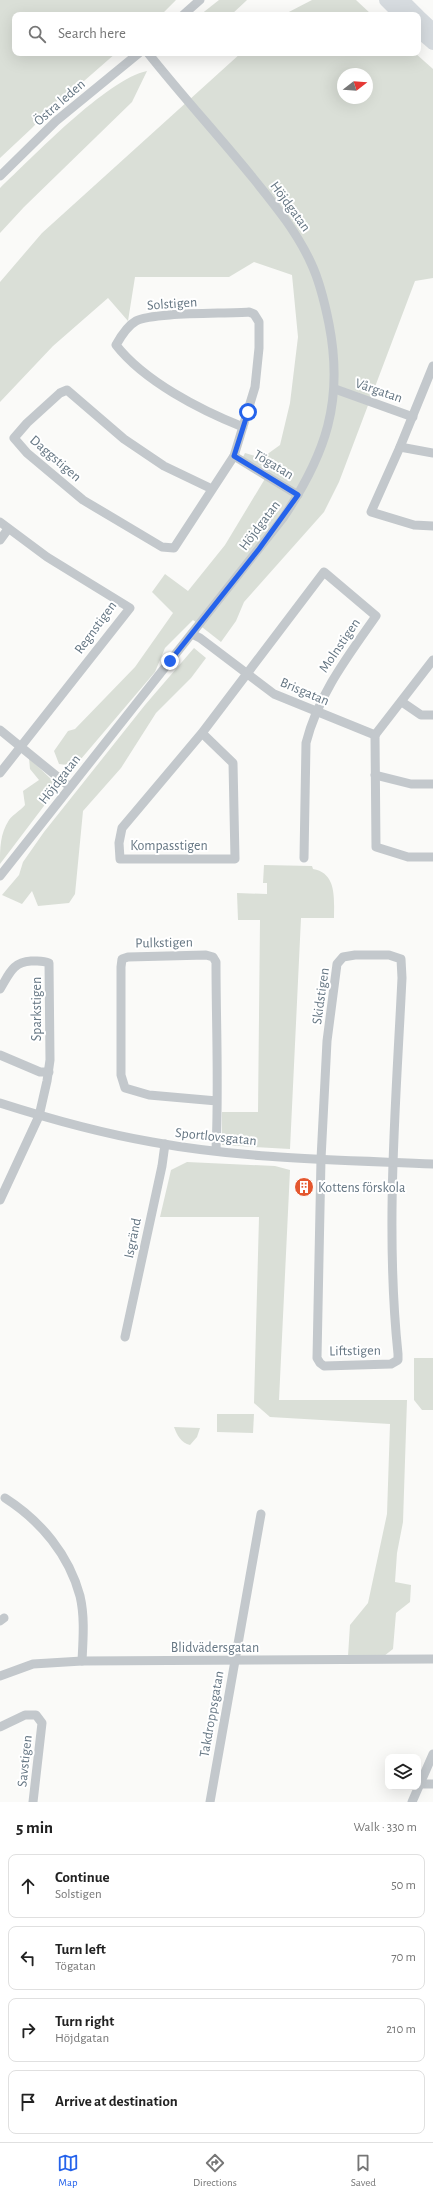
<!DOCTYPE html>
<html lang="en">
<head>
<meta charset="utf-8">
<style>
  :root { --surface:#fff; --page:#f6f6f6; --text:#222; --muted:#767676; --line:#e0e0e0; --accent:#2563eb }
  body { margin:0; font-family:"Alegreya Sans",sans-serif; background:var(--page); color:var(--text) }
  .controls { position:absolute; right:12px; bottom:12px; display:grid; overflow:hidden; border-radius:8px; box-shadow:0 4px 16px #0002 }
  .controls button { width:36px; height:36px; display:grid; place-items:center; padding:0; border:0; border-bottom:1px solid var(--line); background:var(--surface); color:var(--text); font:20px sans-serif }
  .compass { position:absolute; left:337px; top:68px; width:36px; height:36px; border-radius:50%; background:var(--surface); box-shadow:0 4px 16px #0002; rotate:73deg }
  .stop { position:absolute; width:12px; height:12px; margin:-9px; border:3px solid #2563eb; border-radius:50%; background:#fff }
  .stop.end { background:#2563eb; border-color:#fff; box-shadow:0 1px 4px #0008 }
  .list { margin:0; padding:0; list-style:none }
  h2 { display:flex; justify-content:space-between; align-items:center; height:52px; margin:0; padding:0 16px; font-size:17px }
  h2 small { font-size:13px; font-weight:400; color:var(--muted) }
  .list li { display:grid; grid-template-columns:26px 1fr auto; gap:12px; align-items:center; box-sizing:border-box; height:64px; margin:0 8px 8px; padding:0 8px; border:1px solid var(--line); border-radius:8px }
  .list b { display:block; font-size:15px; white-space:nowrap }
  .list p { margin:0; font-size:13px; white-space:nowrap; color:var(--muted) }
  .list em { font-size:13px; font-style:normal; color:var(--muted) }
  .icon { flex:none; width:22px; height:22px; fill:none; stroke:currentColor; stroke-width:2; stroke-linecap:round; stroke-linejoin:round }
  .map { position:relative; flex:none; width:433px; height:1802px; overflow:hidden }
  .search { position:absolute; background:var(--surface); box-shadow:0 4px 16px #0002; left:12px; right:12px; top:12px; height:44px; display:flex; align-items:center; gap:10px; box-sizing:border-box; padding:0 14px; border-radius:8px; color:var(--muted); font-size:15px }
  .sheet { height:340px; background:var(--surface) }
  nav { display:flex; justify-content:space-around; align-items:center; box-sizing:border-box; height:56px; border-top:1px solid var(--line); background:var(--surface); font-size:11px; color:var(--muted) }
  nav a { display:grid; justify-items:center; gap:2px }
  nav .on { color:var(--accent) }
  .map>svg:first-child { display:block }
  .green { fill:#dadfd7; fill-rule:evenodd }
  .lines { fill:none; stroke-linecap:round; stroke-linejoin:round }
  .minor { stroke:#c3c8cc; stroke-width:9 }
  .highway { stroke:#d6dbdf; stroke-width:14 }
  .route { stroke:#2563eb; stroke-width:5 }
  .labels { text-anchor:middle; stroke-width:4; stroke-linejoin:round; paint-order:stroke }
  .street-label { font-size:14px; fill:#657683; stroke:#fff }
  .poi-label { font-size:14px; fill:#657683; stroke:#fff; text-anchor:start }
</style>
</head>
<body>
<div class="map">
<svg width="433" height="1802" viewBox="0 0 433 1802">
  <rect width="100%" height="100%" fill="#fafaf8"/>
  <g class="green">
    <path d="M0 0H176L161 15H15V53H116L76 88 64 94 32 128 0 158Z"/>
    <path d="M219 0H247L231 15H200Z"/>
    <path d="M312 0H356L372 15H283Z"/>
    <path d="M241 53H415L433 69V278L415 281 339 482 324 512 244 602 236 621 221 642 193 620 165 648 155 672 75 766 59 764 54 751 68 731 75 729 135 667 173 613 152 592 165 574 188 591 225 545 269 472 243 457 245 453 262 458 280 445 290 403 298 337 292 275 254 262 229 277H135L128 321 108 298 53 346 0 402V282L42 233ZM343 74H367V98H343Z"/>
    <path d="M147 71 132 102 24 207 0 233V188C32 158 107 79 147 71Z"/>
    <path d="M194 648 206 658 191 678 156 713 121 768 83 811 75 894 69 903 38 906 32 891 22 904 2 895 19 875 23 862 44 832 145 705Z"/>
    <path d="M29 758 52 780 56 790 0 864C0 848 0 834 9 820 12 815 20 811 25 805L23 791 39 780 30 769Z"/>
    <path d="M264 865 312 866 313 869C337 873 334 899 334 918H301L290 1149 222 1145V1112H258L260 920H238L237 893 267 894V883H263Z"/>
    <path d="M187 1162 275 1166 290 1170 279 1400H407L403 1522 397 1553 395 1582 411 1585 410 1602 396 1613 393 1649 384 1656H348L350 1625 368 1603 387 1514 390 1424 270 1417 254 1403 259 1217H160L171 1170Z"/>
    <path d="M414 1358H433V1410H422L414 1400Z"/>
    <path d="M217 1414H254L253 1433 217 1432Z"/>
    <path d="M174 1427 200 1428 197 1437 190 1445C181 1443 177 1435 174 1427Z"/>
  </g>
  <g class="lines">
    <g class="minor">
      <path d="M183 15 200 0"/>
      <path d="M0 176 56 121 139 53"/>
      <path d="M433 366 400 447 371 512 414 525 433 526"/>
      <path d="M335 389 413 417"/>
      <path d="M400 447 433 453"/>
      <path d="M234 456 298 495"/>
      <path d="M212 489 164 466 124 439 67 390 60 393 27 423 14 438 27 453 83 500 162 547 174 548 234 456 255 387 259 348V322L254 314 249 312C226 314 152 312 136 321 127 326 121 336 116 345 144 381 200 410 243 427"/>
      <path d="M0 522 47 557 130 608 0 773"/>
      <path d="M0 540 8 529"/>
      <path d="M192 634 200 638 274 694 375 735"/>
      <path d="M402 702 421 715H433"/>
      <path d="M0 730 70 787"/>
      <path d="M202 733 233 763 235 859H120L119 843 122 828 202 733 324 572 376 616C348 656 318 695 306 743L304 858"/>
      <path d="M375 735 376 847 408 857H433"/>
      <path d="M375 735 433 660"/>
      <path d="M375 775 411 784H433"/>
      <path d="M0 876 283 518C326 454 344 401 329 324 325 304 320 282 311 263 297 232 274 204 253 178 219 136 182 96 148 53"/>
      <path d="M355 955H389L401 959 402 978C396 1103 385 1229 398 1354V1360L391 1364 324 1366 320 1363 317 1358 321 1159 327 1041 337 964 343 957Z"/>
      <path d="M0 989C9 975 12 962 31 961 38 961 43 960 49 963L50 1060 47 1081 39 1116 0 1200"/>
      <path d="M0 1055 40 1072H49"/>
      <path d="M0 1103C50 1119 101 1133 152 1142 244 1159 340 1160 433 1164"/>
      <path d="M216 1150C219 1087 216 1024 216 962L213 957 206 955 128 957 122 959 121 967V1075L125 1088 149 1095 217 1101"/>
      <path d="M125 1337 162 1166 165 1144"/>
      <path d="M5 1498C41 1521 69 1555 80 1596 85 1617 83 1640 82 1661"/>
      <path d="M0 1621 4 1618"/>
      <path d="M0 1676 33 1664 82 1661 433 1659"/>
      <path d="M0 1727 25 1715H36L42 1723 33 1802"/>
      <path d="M420 1784H433"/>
      <path d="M210 1802 261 1514"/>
      <path d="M412 1802 433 1754"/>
    </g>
    <g class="highway">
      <path d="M386 0 401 15"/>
      <path d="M402 0 417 15"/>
      <path d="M418 16 433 30"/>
      <path d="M418 30 433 43"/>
    </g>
  </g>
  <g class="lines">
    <path class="route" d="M170 661 259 549 298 495 234 456 248 412"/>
  </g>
  <defs>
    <symbol id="building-disc" viewBox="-11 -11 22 22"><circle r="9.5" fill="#e4572e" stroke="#fff"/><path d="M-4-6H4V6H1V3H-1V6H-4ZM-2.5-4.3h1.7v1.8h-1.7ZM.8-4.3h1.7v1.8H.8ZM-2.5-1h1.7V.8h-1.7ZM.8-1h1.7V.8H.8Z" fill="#fff"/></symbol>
  </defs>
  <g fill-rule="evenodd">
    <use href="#building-disc" x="293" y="1176" width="22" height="22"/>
  </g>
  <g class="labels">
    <g class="street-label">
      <text transform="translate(59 102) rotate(-41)" y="5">Östra leden</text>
      <text transform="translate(291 206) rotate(54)" y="5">Höjdgatan</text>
      <text transform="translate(172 303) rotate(-4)" y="5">Solstigen</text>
      <text transform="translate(379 390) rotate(19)" y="5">Vårgatan</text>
      <text transform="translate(56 458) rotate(41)" y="5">Daggstigen</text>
      <text transform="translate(274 464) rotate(31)" y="5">Tögatan</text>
      <text transform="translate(259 525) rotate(-53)" y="5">Höjdgatan</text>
      <text transform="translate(95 627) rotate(-54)" y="5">Regnstigen</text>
      <text transform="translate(339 645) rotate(-56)" y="5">Molnstigen</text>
      <text transform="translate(305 691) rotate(23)" y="5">Brisgatan</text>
      <text transform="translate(59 779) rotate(-52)" y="5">Höjdgatan</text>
      <text x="169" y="850">Kompasstigen</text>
      <text transform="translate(164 942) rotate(-1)" y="5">Pulkstigen</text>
      <text transform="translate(320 996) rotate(-82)" y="5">Skidstigen</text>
      <text transform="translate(36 1009) rotate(-90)" y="5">Sparkstigen</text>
      <text transform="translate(216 1136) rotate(6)" y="5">Sportlovsgatan</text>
      <text transform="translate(132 1238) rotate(-78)" y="5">Isgränd</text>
      <text transform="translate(355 1350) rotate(-1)" y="5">Liftstigen</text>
      <text x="215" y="1652">Blidvädersgatan</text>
      <text transform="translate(211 1714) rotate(-80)" y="5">Takdroppsgatan</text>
      <text transform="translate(24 1761) rotate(-84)" y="5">Savstigen</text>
    </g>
    <g class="poi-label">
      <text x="318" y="1192">Kottens förskola</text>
    </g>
  </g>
</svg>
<div class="controls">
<button><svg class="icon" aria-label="layers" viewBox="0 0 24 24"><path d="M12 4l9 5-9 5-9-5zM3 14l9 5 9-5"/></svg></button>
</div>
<svg class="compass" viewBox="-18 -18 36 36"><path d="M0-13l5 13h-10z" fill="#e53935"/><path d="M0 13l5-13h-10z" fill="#767676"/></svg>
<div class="stop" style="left:248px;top:412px"></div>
<div class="stop end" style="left:170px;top:661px"></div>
<div class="search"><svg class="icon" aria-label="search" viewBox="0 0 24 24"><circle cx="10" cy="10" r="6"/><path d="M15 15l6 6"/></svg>Search here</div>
</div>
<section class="sheet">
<h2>5 min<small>Walk · 330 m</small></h2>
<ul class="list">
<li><svg class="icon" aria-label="ahead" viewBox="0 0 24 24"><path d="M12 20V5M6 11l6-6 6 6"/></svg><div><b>Continue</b><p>Solstigen</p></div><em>50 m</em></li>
<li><svg class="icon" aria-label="left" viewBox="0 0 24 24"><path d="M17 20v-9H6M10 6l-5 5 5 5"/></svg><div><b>Turn left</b><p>Tögatan</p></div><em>70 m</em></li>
<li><svg class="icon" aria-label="right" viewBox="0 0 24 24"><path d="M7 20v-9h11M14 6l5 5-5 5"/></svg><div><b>Turn right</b><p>Höjdgatan</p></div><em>210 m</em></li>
<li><svg class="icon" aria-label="arrive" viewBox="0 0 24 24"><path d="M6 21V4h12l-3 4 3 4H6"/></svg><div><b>Arrive at destination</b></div></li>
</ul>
</section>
<nav>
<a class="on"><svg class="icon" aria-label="map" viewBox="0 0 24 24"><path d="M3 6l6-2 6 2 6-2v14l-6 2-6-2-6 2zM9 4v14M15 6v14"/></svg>Map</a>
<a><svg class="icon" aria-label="directions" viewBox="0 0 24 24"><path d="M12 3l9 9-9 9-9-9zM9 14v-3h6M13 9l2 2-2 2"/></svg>Directions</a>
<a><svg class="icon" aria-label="saved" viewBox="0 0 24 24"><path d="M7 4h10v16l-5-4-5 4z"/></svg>Saved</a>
</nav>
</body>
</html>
